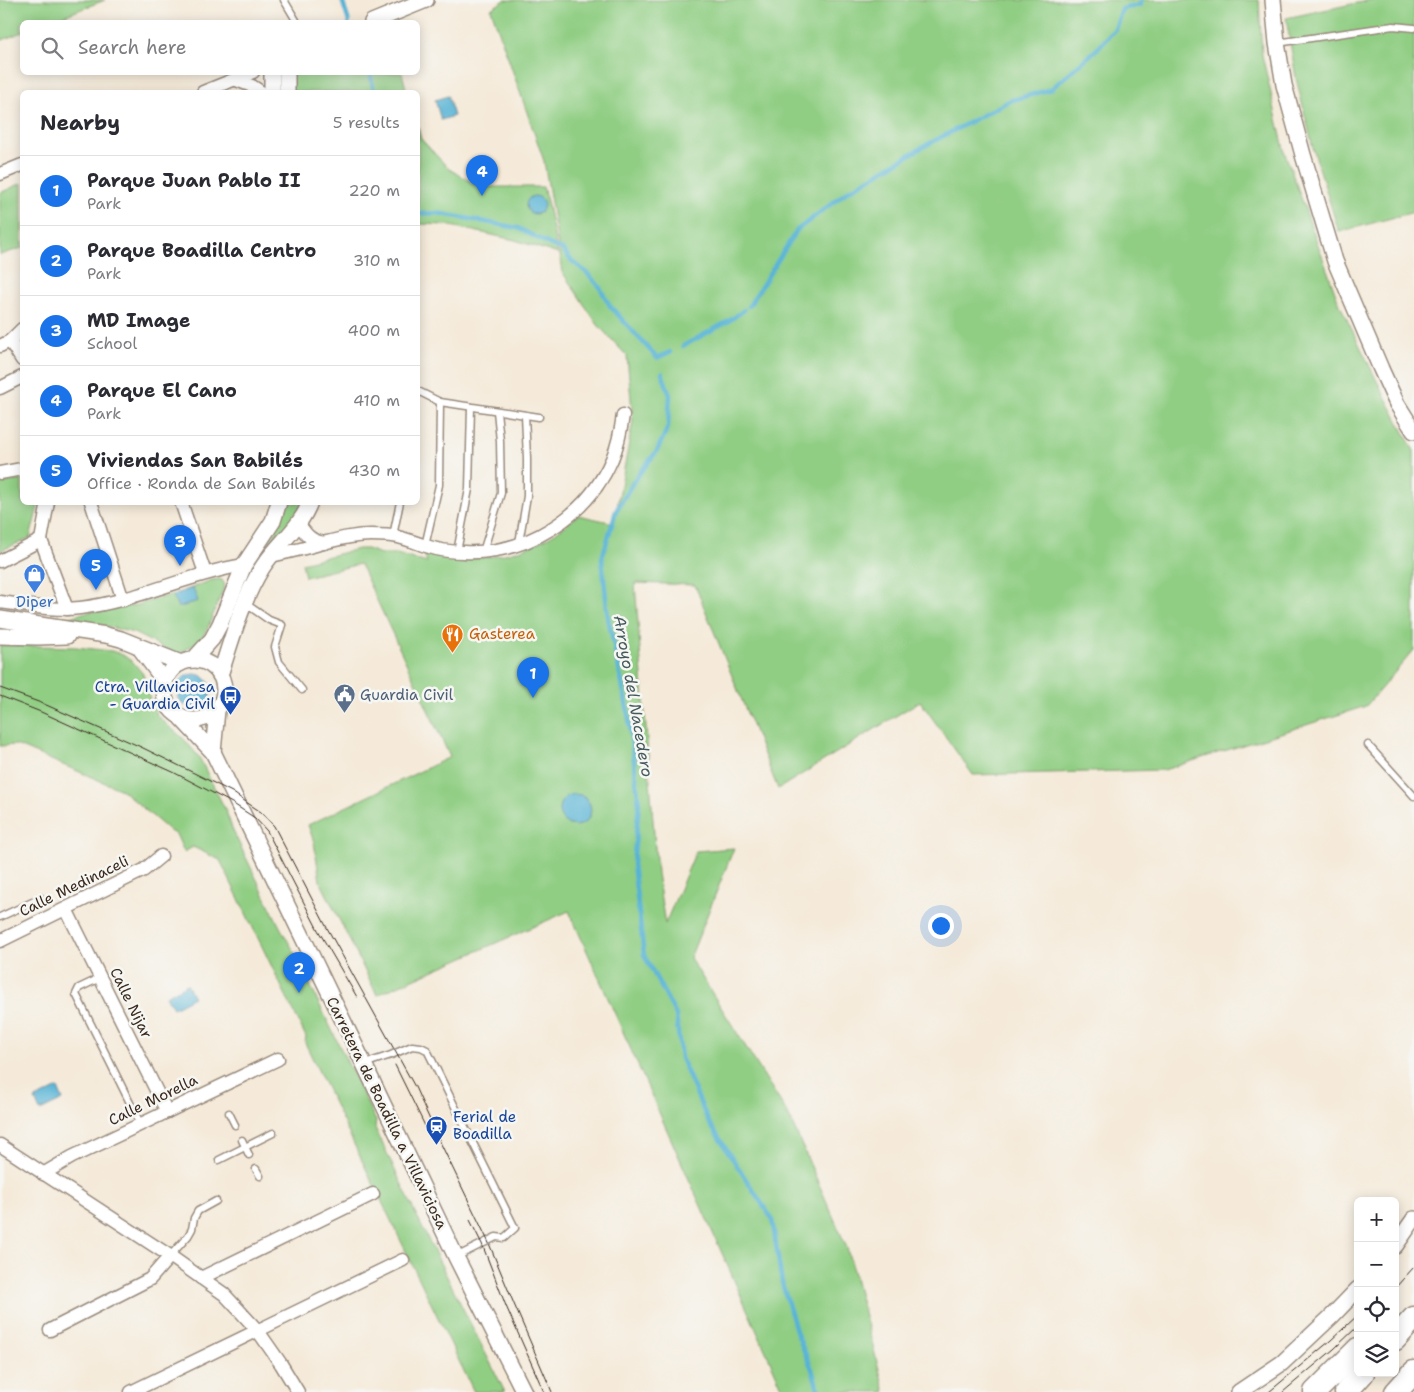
<!DOCTYPE html>
<html lang="en">
<head>
<meta charset="utf-8">
<style>
  :root { --surface:#fff; --page:#f7f7f7; --text:#2b2b33; --muted:#7c7c81; --line:#e1e1e2; --accent:#1a73e8 }
  body { margin:0; font-family:"Shantell Sans",sans-serif; background:var(--page); color:var(--text) }
  .controls { position:absolute; right:15px; bottom:15px; display:grid; overflow:hidden; border-radius:8px; box-shadow:0 2px 12px #0003 }
  .controls button { width:45px; height:45px; display:grid; place-items:center; padding:0; border:0; border-bottom:1px solid var(--line); background:var(--surface); color:var(--text); font:25px sans-serif }
  .you { position:absolute; left:940px; top:925px; width:18px; height:18px; margin:-12px; border:4px solid #fff; border-radius:50%; background:#1a73e8; box-shadow:0 0 0 8px #1a73e833 }
  .badge { display:grid; place-items:center; width:32px; height:32px; border-radius:50%; background:var(--accent); color:#fff; font-size:16px; font-weight:700 }
  .pin { position:absolute; translate:-50% -41px; filter:drop-shadow(0 1px 2px #0008) }
  .pin::after { content:''; position:absolute; top:26px; width:18px; height:15px; background:inherit; clip-path:polygon(0 0,100% 0,50% 100%) }
  .list { margin:0; padding:0; list-style:none }
  h2 { display:flex; justify-content:space-between; align-items:center; height:65px; margin:0; padding:0 20px; font-size:21px }
  h2 small { font-size:16px; font-weight:400; color:var(--muted) }
  .list li { display:grid; grid-template-columns:32px 1fr auto; gap:15px; align-items:center; box-sizing:border-box; height:70px; padding:0 20px; border-top:1px solid var(--line) }
  .list b { display:block; font-size:19px; white-space:nowrap }
  .list p { margin:0; font-size:16px; white-space:nowrap; color:var(--muted) }
  .list em { font-size:16px; font-style:normal; color:var(--muted) }
  .icon { flex:none; width:28px; height:28px; fill:none; stroke:currentColor; stroke-width:2; stroke-linecap:round; stroke-linejoin:round }
  .map { position:relative; flex:none; width:1414px; height:1392px; overflow:hidden }
  .search { position:absolute; background:var(--surface); box-shadow:0 2px 12px #0003; left:20px; top:20px; width:400px; height:55px; display:flex; align-items:center; gap:12px; box-sizing:border-box; padding:0 18px; border-radius:8px; color:var(--muted); font-size:19px }
  .panel { position:absolute; background:var(--surface); box-shadow:0 2px 12px #0003; left:20px; top:90px; width:400px; height:415px; border-radius:8px }
  .map>svg:first-child { display:block }
  .green { fill:#90ce83; stroke:#667c50 }
  .water { fill:#57b3d5; stroke:#496e7a }
  .lines { fill:none; stroke-linecap:round; stroke-linejoin:round }
  .stream { stroke:#57b3d5; stroke-width:4.5 }
  .service-casing { stroke:#988a7c; stroke-width:9 }
  .minor-casing { stroke:#988a7c; stroke-width:15 }
  .tertiary-casing { stroke:#988a7c; stroke-width:18 }
  .motorway-casing { stroke:#988a7c; stroke-width:25 }
  .service { stroke:#fff; stroke-width:6 }
  .minor { stroke:#fff; stroke-width:12 }
  .tertiary { stroke:#fff; stroke-width:15 }
  .motorway { stroke:#fff; stroke-width:22 }
  .tram { stroke:#3b2a1e; stroke-width:1 }
  .labels { text-anchor:middle; stroke-width:5; stroke-linejoin:round; paint-order:stroke }
  .shop-label { font-size:15px; fill:#366cbe; stroke:#f6f6f2 }
  .food-label { font-size:15px; fill:#c56008; stroke:#f6f6f2; text-anchor:start }
  .transit-label { font-size:15px; fill:#164399; stroke:#f6f6f2; text-anchor:end }
  .service-label { font-size:15px; fill:#4e5e75; stroke:#f6f6f2; text-anchor:start }
  .street-label { font-size:15px; fill:#3b2a1e; stroke:#f6f6f2 }
  .water-label { font-size:16px; font-style:italic; fill:#455a5e; stroke:#f6f6f2 }
</style>
</head>
<body>
<div class="map">
<svg width="1414" height="1392" viewBox="0 0 1414 1392">
  <rect width="100%" height="100%" fill="#f6f6f2"/>
  <filter id="ink" filterUnits="userSpaceOnUse"><feTurbulence type="fractalNoise" baseFrequency=".02" numOctaves="2"/><feDisplacementMap in="SourceGraphic" scale="10" xChannelSelector="R" yChannelSelector="G"/><feConvolveMatrix kernelMatrix="1 2 1 2 8 2 1 2 1" color-interpolation-filters="sRGB"/></filter>
  <filter id="wash" filterUnits="userSpaceOnUse"><feTurbulence type="fractalNoise" baseFrequency=".0096" numOctaves="4" result="noise"/><feDisplacementMap in="SourceGraphic" scale="20" xChannelSelector="R" yChannelSelector="G"/><feGaussianBlur stdDeviation="1.12" result="paint"/><feColorMatrix in="noise" values="0 0 0 0 0 0 0 0 0 0 0 0 0 0 0 0 0 1.4 0 .05"/><feComposite in="paint" operator="in"/></filter>
  <g filter="url(#wash)">
    <rect width="100%" height="100%" fill="#f5ead9"/>
    <g class="green">
      <path d="M0 0H105L48 22H22V32L0 41Z"/>
      <path d="M505 0H1259L1262 55 1285 153 1339 303 1377 381 1414 451V650L1366 706 1164 770 973 775 920 701 778 789 695 585 635 583 657 873 665 924 696 851 734 848 690 958 788 1114 847 1248 885 1392H784L569 911 377 995 320 881 314 842 308 825 450 757 360 564 305 577 302 563 358 549H367L381 554H397L427 563 424 553C463 564 511 558 547 538 558 532 568 523 578 515L614 523 633 421 627 356 598 325 563 273 544 161 491 9Z"/>
      <path d="M1371 0H1414V212L1339 232 1313 148 1296 78 1286 18Z"/>
      <path d="M289 72 402 73 407 92H289Z"/>
      <path d="M418 127 421 139 449 169 480 187H543L548 205 558 254 515 240 446 225 418 224Z"/>
      <path d="M22 183V248L0 255V193Z"/>
      <path d="M22 480V502L39 503 30 538 0 551V483Z"/>
      <path d="M286 503H303L296 517 264 553 276 531Z"/>
      <path d="M219 579 222 580 225 585 207 630 199 641 179 654 173 653 134 633 97 624 65 619 83 613 138 605 155 599 173 595 212 580Z"/>
      <path d="M0 645 76 647 112 651 123 655 134 663 143 674 150 699 157 715 167 725 183 738 199 757 226 811 233 831 280 927 292 948 376 1121 375 1128 421 1225 505 1392H474L305 1043 306 1037 220 860 193 847 184 852 176 834 171 832 122 790 16 745 0 746Z"/>
    </g>
    <g class="water">
      <path d="M448 96 454 116 441 120 435 100Z"/>
      <circle cx="535" cy="205" r="9"/>
      <path d="M193 588 198 601 178 608 173 595Z"/>
      <circle cx="194" cy="691" r="17"/>
      <circle cx="575" cy="810" r="16"/>
      <path d="M187 984 194 997 173 1008 166 996Z"/>
      <path d="M58 1088 63 1100 40 1111 35 1099Z"/>
    </g>
    <g class="lines">
      <g class="stream">
        <path d="M342 0 349 22"/>
        <path d="M370 72 374 92"/>
        <path d="M418 214 437 213 518 228 551 245 562 249 571 260 587 273 599 286 610 306 657 358 670 352"/>
        <path d="M749 306 797 230 848 191 921 148 1009 101 1051 89 1097 49 1115 29 1122 9 1140 5 1142 0"/>
        <path d="M683 346 729 321 744 310"/>
        <path d="M662 373 670 395 668 427 657 451 635 479 616 511 602 558 608 618 628 712 639 804 633 864 644 955 676 1015 681 1058 708 1121 772 1219 782 1283 797 1334 812 1369 819 1392"/>
      </g>
    </g>
  </g>
  <g filter="url(#ink)">
    <g class="lines">
      <defs>
        <g id="service">
          <path d="M284 0 297 22"/>
          <path d="M1277 43 1393 26 1414 28"/>
          <path d="M418 391 440 402 539 417"/>
          <path d="M393 536 400 502"/>
          <path d="M519 543 527 496V458L525 415"/>
          <path d="M425 546 439 485 440 402"/>
          <path d="M457 552 469 489 471 407"/>
          <path d="M483 552 501 493 500 441 497 411"/>
          <path d="M246 604 269 620 282 625 275 647 279 662 302 690"/>
          <path d="M1368 745 1414 796"/>
          <path d="M0 917 41 898"/>
          <path d="M100 978 79 988 76 994 141 1125"/>
          <path d="M364 1064 391 1055 412 1046 421 1047 427 1050 515 1228 504 1238 496 1237 456 1257"/>
          <path d="M229 1113 235 1125"/>
          <path d="M242 1140 249 1155"/>
          <path d="M219 1160 273 1133"/>
          <path d="M256 1169 260 1176"/>
          <path d="M170 1256 188 1236 192 1229 194 1218 198 1211 216 1201"/>
        </g>
        <g id="minor">
          <path d="M236 80 252 86 261 92"/>
          <path d="M203 92 253 72"/>
          <path d="M0 174 22 165"/>
          <path d="M10 341 22 360"/>
          <path d="M0 346 10 341 22 329"/>
          <path d="M0 388 22 377"/>
          <path d="M0 473 22 469"/>
          <path d="M48 502 41 540 67 609"/>
          <path d="M91 502 123 600"/>
          <path d="M181 502 205 573"/>
          <path d="M299 524C306 535 311 541 324 543"/>
          <path d="M271 556C289 552 306 548 323 543 339 539 354 535 371 535 380 535 389 535 398 537 407 539 417 543 426 546 438 550 451 552 464 552 526 555 587 517 612 459 618 445 621 430 623 415"/>
          <path d="M0 561 41 540"/>
          <path d="M0 602C26 605 54 611 80 608 137 601 188 574 244 565"/>
          <path d="M66 909 167 1112"/>
          <path d="M0 941 144 870 161 856"/>
          <path d="M0 1145 170 1256 224 1294 238 1309 258 1331 281 1364 298 1392"/>
          <path d="M43 1174 72 1157 278 1059"/>
          <path d="M201 1278 373 1194"/>
          <path d="M50 1330 150 1279 170 1256"/>
          <path d="M131 1392 403 1260"/>
        </g>
        <g id="tertiary">
          <path d="M1273 0 1277 43 1284 85 1303 155 1335 261 1381 369 1397 404 1414 431"/>
          <path d="M372 22 426 0"/>
          <path d="M287 72V92"/>
          <path d="M272 92V72"/>
          <path d="M0 619 106 635 121 639 181 663"/>
          <path d="M0 636 38 637 67 636"/>
          <path d="M139 647 165 682"/>
          <path d="M193 660 212 639 220 624 244 565 273 521 279 502"/>
          <circle cx="194" cy="690" r="30"/>
          <path d="M220 675C232 639 242 600 262 568 277 544 300 529 310 502"/>
          <path d="M181 718 213 752 364 1064 456 1257 524 1392"/>
          <path d="M213 752 217 710"/>
          <path d="M1395 1246 1414 1219"/>
          <path d="M1239 1392 1282 1363 1332 1316 1358 1289"/>
        </g>
        <g id="motorway">
          <path d="M1395 1339 1414 1318"/>
          <path d="M1315 1392 1358 1349"/>
          <path d="M1346 1392 1363 1373"/>
          <path d="M1396 1392 1414 1372"/>
        </g>
      </defs>
      <use href="#service" class="service-casing"/>
      <use href="#minor" class="minor-casing"/>
      <use href="#tertiary" class="tertiary-casing"/>
      <use href="#motorway" class="motorway-casing"/>
      <use href="#service" class="service"/>
      <use href="#minor" class="minor"/>
      <use href="#tertiary" class="tertiary"/>
      <use href="#motorway" class="motorway"/>
      <g class="tram">
        <path d="M0 688 44 704 141 747 194 773 232 792 246 802 261 812 274 826 326 926 415 1087 441 1144 488 1241 514 1304 552 1392"/>
        <path d="M0 696 41 712 173 772 232 803 255 818 267 831 318 930 357 997"/>
        <path d="M395 1065 428 1132"/>
        <path d="M470 1220 482 1244 506 1306 544 1392"/>
        <path d="M1395 1288 1414 1267"/>
        <path d="M1269 1392 1330 1341 1358 1315"/>
        <path d="M1283 1392 1334 1349 1358 1326"/>
      </g>
    </g>
  </g>
  <defs>
    <symbol id="shop-pin" viewBox="-11 -11 22 30"><path d="M0 17L-7.5 6A9.5 9.5 0 1 1 7.5 6Z" fill="#3f7fe0" stroke="#f6f6f2"/><path d="M-5-2.5h2.3a2.7 3.5 0 0 1 5.4 0H5L5.5 6h-11ZM-1.5-2.5h3a1.5 2.3 0 0 0-3 0Z" fill="#fff"/></symbol>
    <symbol id="restaurant-pin" viewBox="-11 -11 22 30"><path d="M0 17L-7.5 6A9.5 9.5 0 1 1 7.5 6Z" fill="#e8710a" stroke="#f6f6f2"/><path d="M-5-6h1v4h1v-4h1v4h1v-4h1v5L-1.5 .5V6h-2V.5L-5-1ZM5-6V6H3V1.5H1.5Q1.5-4 5-6Z" fill="#fff"/></symbol>
    <symbol id="civic-pin" viewBox="-11 -11 22 30"><path d="M0 17L-7.5 6A9.5 9.5 0 1 1 7.5 6Z" fill="#5c6f8a" stroke="#f6f6f2"/><path d="M-.6-6.5H3V-4.5H.6V-3L4-1V1h2V6H-6V1h2V-1L-.6-3ZM-1.2 2.5V6h2.4V2.5Z" fill="#fff"/></symbol>
    <symbol id="bus-pin" viewBox="-11 -11 22 30"><path d="M0 17L-7.5 6A9.5 9.5 0 1 1 7.5 6Z" fill="#1a4fb4" stroke="#f6f6f2"/><path d="M-5-6H5V4H4V6H2V4H-2V6H-4V4H-5ZM-3.5-4V0h7V-4ZM-3.5 1.2v1.5H-2V1.2ZM2 1.2v1.5H3.5V1.2Z" fill="#fff"/></symbol>
    <symbol id="station-pin" viewBox="-11 -11 22 30"><path d="M0 17L-7.5 6A9.5 9.5 0 1 1 7.5 6Z" fill="#1a4fb4" stroke="#f6f6f2"/><path d="M-3-6H3Q5-6 5-4V2Q5 4 3 4L4.5 6H3L1.5 4h-3L-3 6H-4.5L-3 4Q-5 4-5 2V-4Q-5-6-3-6ZM-3.5-4v3h7v-3ZM-3.5 1v1.5H-2V1ZM2 1v1.5H3.5V1Z" fill="#fff"/></symbol>
  </defs>
  <g fill-rule="evenodd">
    <use href="#shop-pin" x="22" y="562" width="25" height="34"/>
    <use href="#restaurant-pin" x="440" y="622" width="25" height="34"/>
    <use href="#civic-pin" x="332" y="682" width="25" height="34"/>
    <use href="#bus-pin" x="218" y="684" width="25" height="34"/>
    <use href="#station-pin" x="424" y="1114" width="25" height="34"/>
  </g>
  <g class="labels">
    <g class="shop-label">
      <text x="35" y="607">Diper</text>
    </g>
    <g class="food-label">
      <text x="469" y="639">Gasterea</text>
    </g>
    <g class="transit-label">
      <text x="215" y="692">Ctra. Villaviciosa<tspan x="215" dy="17">- Guardia Civil</tspan></text>
      <text x="453" y="1122" text-anchor="start">Ferial de<tspan x="453" dy="17">Boadilla</tspan></text>
    </g>
    <g class="service-label">
      <text x="360" y="700">Guardia Civil</text>
    </g>
    <g class="street-label">
      <text transform="translate(74 886) rotate(-26)" y="5">Calle Medinaceli</text>
      <text transform="translate(131 1003) rotate(64)" y="5">Calle Nijar</text>
      <text transform="translate(153 1100) rotate(-26)" y="5">Calle Morella</text>
      <text transform="translate(387 1113) rotate(64)" y="5">Carretera de Boadilla a Villaviciosa</text>
    </g>
    <g class="water-label">
      <text transform="translate(634 696) rotate(80)" y="6">Arroyo del Nacedero</text>
    </g>
  </g>
</svg>
<div class="controls">
<button>+</button>
<button>−</button>
<button><svg class="icon" aria-label="locate" viewBox="0 0 24 24"><circle cx="12" cy="12" r="6"/><path d="M12 2v4M12 18v4M2 12h4M18 12h4"/></svg></button>
<button><svg class="icon" aria-label="layers" viewBox="0 0 24 24"><path d="M12 4l9 5-9 5-9-5zM3 14l9 5 9-5"/></svg></button>
</div>
<div class="you"></div>
<div class="pin badge" style="left:533px;top:698px">1</div>
<div class="pin badge" style="left:299px;top:993px">2</div>
<div class="pin badge" style="left:180px;top:566px">3</div>
<div class="pin badge" style="left:482px;top:196px">4</div>
<div class="pin badge" style="left:96px;top:590px">5</div>
<div class="search"><svg class="icon" aria-label="search" viewBox="0 0 24 24"><circle cx="10" cy="10" r="6"/><path d="M15 15l6 6"/></svg>Search here</div>
<section class="panel">
<h2>Nearby<small>5 results</small></h2>
<ul class="list">
<li><span class="badge">1</span><div><b>Parque Juan Pablo II</b><p>Park</p></div><em>220 m</em></li>
<li><span class="badge">2</span><div><b>Parque Boadilla Centro</b><p>Park</p></div><em>310 m</em></li>
<li><span class="badge">3</span><div><b>MD Image</b><p>School</p></div><em>400 m</em></li>
<li><span class="badge">4</span><div><b>Parque El Cano</b><p>Park</p></div><em>410 m</em></li>
<li><span class="badge">5</span><div><b>Viviendas San Babilés</b><p>Office · Ronda de San Babilés</p></div><em>430 m</em></li>
</ul>
</section>
</div>
</body>
</html>
